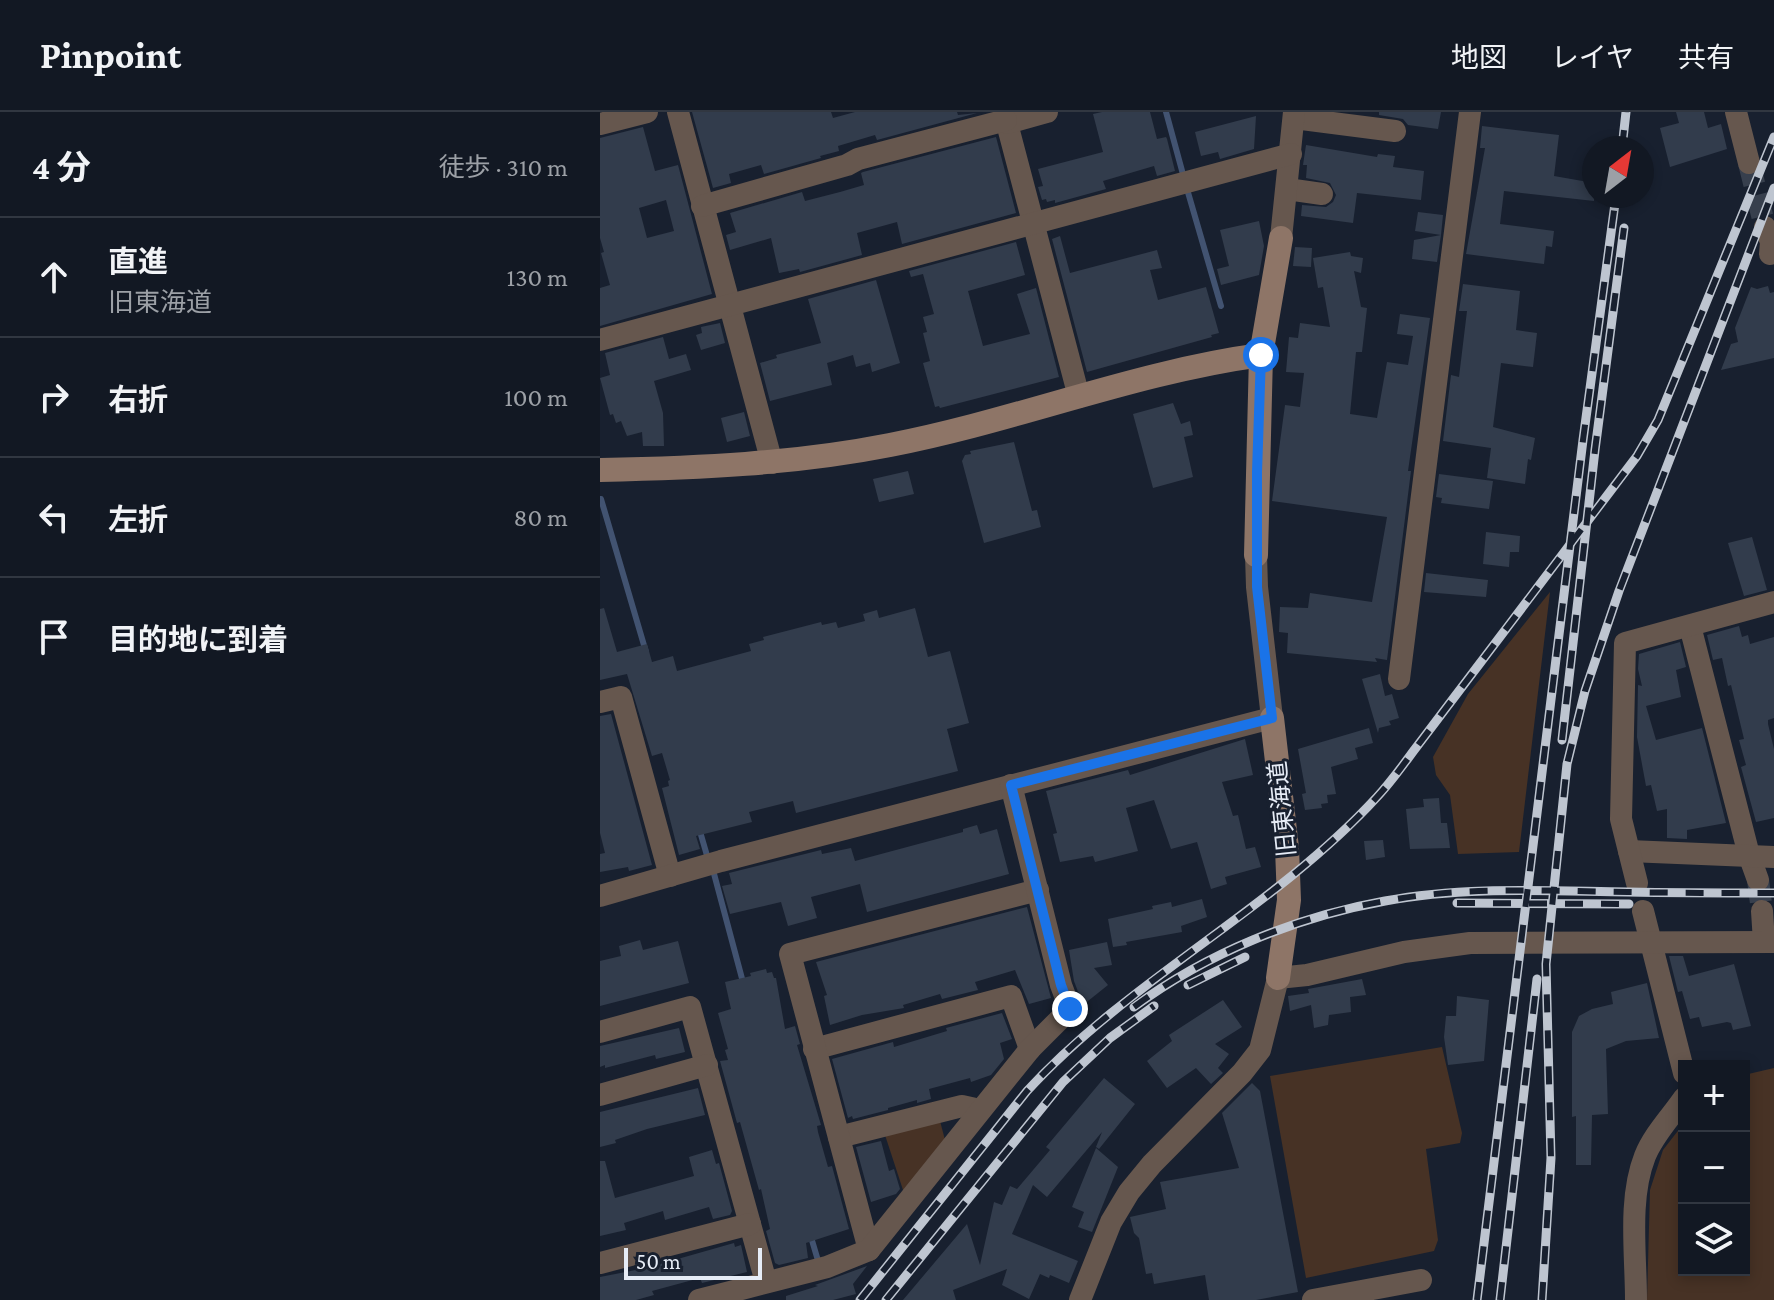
<!DOCTYPE html>
<html lang="ja">
<head>
<meta charset="utf-8">
<style>
  :root { --surface:#121823; --page:#1b212b; --text:#f1f3f6; --muted:#9ca0a6; --line:#313741 }
  body { margin:0; font-family:"Crimson Pro","Noto Sans JP",serif; background:var(--page); color:var(--text) }
  .controls { position:absolute; right:24px; bottom:24px; display:grid; overflow:hidden; border-radius:0px; box-shadow:0 4px 12px #0003 }
  .controls button { width:72px; height:72px; display:grid; place-items:center; padding:0; border:0; border-bottom:2px solid var(--line); background:var(--surface); color:var(--text); font:40px sans-serif }
  .compass { position:absolute; left:982px; top:24px; width:72px; height:72px; border-radius:50%; background:var(--surface); box-shadow:0 4px 12px #0003; rotate:31deg }
  .scale { position:absolute; left:24px; bottom:20px; width:138px; box-sizing:border-box; padding-left:8px; border:4px solid #e6ecf6; border-top:0; font-size:22px; line-height:28px; white-space:nowrap; color:#e6ecf6; -webkit-text-stroke:6px #18202f; paint-order:stroke }
  .stop { position:absolute; width:24px; height:24px; margin:-18px; border:6px solid #1a73e8; border-radius:50%; background:#fff }
  .stop.end { background:#1a73e8; border-color:#fff; box-shadow:0 2px 8px #0008 }
  .list { margin:0; padding:0; list-style:none }
  h2 { display:flex; justify-content:space-between; align-items:center; height:104px; margin:0; padding:0 32px; font-size:34px }
  h2 small { font-size:26px; font-weight:400; color:var(--muted) }
  .list li { display:grid; grid-template-columns:52px 1fr auto; gap:24px; align-items:center; box-sizing:border-box; height:120px; padding:0 32px; border-top:2px solid var(--line) }
  .list b { display:block; font-size:30px; white-space:nowrap }
  .list p { margin:0; font-size:26px; white-space:nowrap; color:var(--muted) }
  .list em { font-size:26px; font-style:normal; color:var(--muted) }
  .icon { flex:none; width:44px; height:44px; fill:none; stroke:currentColor; stroke-width:2; stroke-linecap:round; stroke-linejoin:round }
  .map { position:relative; flex:none; width:1174px; height:1188px; overflow:hidden }
  header { display:flex; align-items:center; gap:48px; box-sizing:border-box; height:112px; padding:0 40px; background:var(--surface); border-bottom:2px solid var(--line) }
  header strong { font-size:38px }
  nav { display:flex; gap:44px; margin-inline-start:auto; font-size:28px }
  main { display:flex }
  aside { flex:1; background:var(--surface) }
  .map>svg:first-child { display:block }
  .green { fill:#473225 }
  .lines { fill:none; stroke-linecap:round; stroke-linejoin:round }
  .stream { stroke:#425371; stroke-width:6 }
  .building { fill:#323c4c; fill-rule:evenodd }
  .street-tunnel { stroke:#373f4d; stroke-width:22; stroke-dasharray:22 11; stroke-linecap:butt }
  .street { stroke:#66574e; stroke-width:22 }
  .secondary { stroke:#8e7567; stroke-width:24 }
  .rail-casing { stroke:#bec5d0; stroke-width:9 }
  .rail { stroke:#18202f; stroke-width:6; stroke-dasharray:18; stroke-linecap:butt }
  .route { stroke:#1a73e8; stroke-width:10 }
  .labels { text-anchor:middle; stroke-width:6; stroke-linejoin:round; paint-order:stroke }
  .street-label { font-size:24px; fill:#e6ecf6; stroke:#18202f }
</style>
</head>
<body>
<header>
<strong>Pinpoint</strong>
<nav><a>地図</a><a>レイヤ</a><a>共有</a></nav>
</header>
<main>
<aside>
<h2>4 分<small>徒歩 · 310 m</small></h2>
<ul class="list">
<li><svg class="icon" aria-label="ahead" viewBox="0 0 24 24"><path d="M12 20V5M6 11l6-6 6 6"/></svg><div><b>直進</b><p>旧東海道</p></div><em>130 m</em></li>
<li><svg class="icon" aria-label="right" viewBox="0 0 24 24"><path d="M7 20v-9h11M14 6l5 5-5 5"/></svg><div><b>右折</b></div><em>100 m</em></li>
<li><svg class="icon" aria-label="left" viewBox="0 0 24 24"><path d="M17 20v-9H6M10 6l-5 5 5 5"/></svg><div><b>左折</b></div><em>80 m</em></li>
<li><svg class="icon" aria-label="arrive" viewBox="0 0 24 24"><path d="M6 21V4h12l-3 4 3 4H6"/></svg><div><b>目的地に到着</b></div></li>
</ul>
</aside>
<div class="map">
<svg width="1174" height="1188" viewBox="0 0 1174 1188">
  <rect width="100%" height="100%" fill="#18202f"/>
  <g class="green">
    <path d="M950 480 919 740 858 742 850 683 836 663 833 645 868 582Z"/>
    <path d="M842 935 862 1021 860 1031 826 1037 838 1128 834 1139 706 1166 670 964Z"/>
    <path d="M1174 956V1188H1047L1050 1078 1063 1038 1084 1011V1158H1144V963Z"/>
    <path d="M340 1009 345 1028 304 1081 285 1023Z"/>
  </g>
  <g class="lines">
    <g class="stream">
      <path d="M566 0 584 66"/>
      <path d="M587 77 621 194"/>
      <path d="M1 387 46 540"/>
      <path d="M99 716 108 747"/>
      <path d="M113 758 144 874"/>
      <path d="M211 1125 219 1152"/>
    </g>
  </g>
  <g class="building">
    <path d="M92 0H231L233 6 255 0H357L358 3 377 1 277 28 275 23 238 34 239 39 220 44 221 46 164 62 161 53 129 62 131 71 113 76Z"/>
    <path d="M502 0H550L557 27 566 25 567 27 575 59 557 64 554 54 503 69 506 77 455 91V88L447 90 446 87 442 88 438 75 443 74 438 57 503 40 493 2Z"/>
    <path d="M779 0H841L838 17 808 13 803 7 779 3Z"/>
    <path d="M1076 0H1104L1108 16 1121 12 1127 37 1070 55 1060 16 1079 11Z"/>
    <path d="M656 4 654 37 620 47 618 40 601 44 595 20Z"/>
    <path d="M882 14 959 23 954 64 994 71V89L904 79 900 112 954 119 952 135 946 134 944 152 866 142 885 36H880Z"/>
    <path d="M43 15 55 59 78 53 112 182 0 214V176L10 173 1 141 4 140 0 126V26ZM66 88 74 119 47 126 39 96Z"/>
    <path d="M396 25 416 101 302 132 297 110 257 121 262 143 200 160 199 157 179 161 171 126 130 138 126 123 136 120 130 101 202 80 205 89 240 80 264 73 261 61 263 60Z"/>
    <path d="M706 33 777 45 778 42 795 44 793 55 824 59 821 88 757 81 753 111 701 104 702 93 726 95 733 90 736 83 730 71 706 66 707 53H703Z"/>
    <path d="M818 100 843 103 841 123 815 119Z"/>
    <path d="M659 109 664 134 659 163 621 173 617 157 629 154 620 118Z"/>
    <path d="M841 123 837 150 812 147 814 128Z"/>
    <path d="M460 124 470 161 557 138 562 156 550 158 558 188 606 175 619 221 611 223 612 225 487 260 452 127Z"/>
    <path d="M416 130 425 163 368 179 383 234 430 222 417 182 436 176 459 265 340 296 339 294 335 295 323 251 330 249 323 221 327 220 323 205 334 202 323 162 311 165 309 159Z"/>
    <path d="M695 135 712 136 711 155 693 154Z"/>
    <path d="M750 140 751 144 763 146 761 161 754 159 761 195 767 196 762 240H756L750 302 777 306 787 250 808 253 813 224 797 222 800 202 830 206 808 359H811L787 548 775 546 777 550 687 541 688 521 679 520 680 495 708 496 710 481 772 490 787 405 672 389 685 293 700 295 704 261 686 260 689 225 698 226 700 211 730 215 723 175 718 176 713 146Z"/>
    <path d="M276 168 300 251 272 260 270 251 256 255 253 243 227 251 232 273 170 289 160 251 177 246 176 243 221 231 208 187Z"/>
    <path d="M863 172 920 179 916 218 937 221 933 255 901 251 893 315 935 326 931 348 928 347 925 372 887 366 891 336 843 329 851 263 859 265 867 199H859Z"/>
    <path d="M1168 174 1170 181 1174 180V246L1121 258 1131 232 1138 230 1135 216 1151 175 1157 177Z"/>
    <path d="M120 211 125 231 101 238 96 223 102 221 101 215Z"/>
    <path d="M63 225 69 247 86 242 91 258 54 269 63 301 64 334H43L42 320 27 324 21 309 16 311 13 302 10 303 0 266 10 263 5 241Z"/>
    <path d="M573 291 581 312 590 309 593 323 584 325 593 365 553 376 533 302Z"/>
    <path d="M144 300 150 324 127 330 121 306Z"/>
    <path d="M414 330 432 399 437 398 441 415 384 431 362 349 365 343 371 342 370 339Z"/>
    <path d="M308 359 314 382 279 390 273 367Z"/>
    <path d="M839 362 893 369 889 397 841 391 842 386 836 385Z"/>
    <path d="M886 420 920 424 919 440H910L909 455 883 452Z"/>
    <path d="M1152 425 1167 478 1144 484 1128 431Z"/>
    <path d="M826 461 888 468 886 485 824 480Z"/>
    <path d="M4 496 17 540 47 532 52 550 73 544 77 559 151 539 149 532 164 528 163 525 221 510 222 513 236 510 238 516 265 509 263 502 277 498 279 506 315 496 328 545 350 539 369 611 347 617 358 659 196 701 193 689 149 700 152 710 96 724 100 737 79 743 62 676 69 674 68 669 70 668 62 641 52 644 27 562 0 568V497Z"/>
    <path d="M1139 514 1142 525 1148 523 1150 532 1174 525V606L1168 608V612L1174 637V706L1156 710 1141 655 1146 653 1139 628 1144 627 1131 573 1128 574 1122 546 1113 548 1107 523Z"/>
    <path d="M1080 530 1086 555 1076 558 1081 585 1046 594 1056 628 1102 616 1126 711 1087 718V727L1067 726V697L1057 699 1051 673 1046 674 1037 625 1038 573 1042 574 1038 557 1039 542Z"/>
    <path d="M780 562 785 584 792 582 799 606 789 609 791 613 779 616 778 621 762 567Z"/>
    <path d="M11 602 52 753 29 759 28 755 0 760V742L5 741 0 721V604Z"/>
    <path d="M769 616 773 631 755 636 758 647 731 655 736 682 727 683 728 691 721 692 722 696 705 698 702 682 706 681 698 637Z"/>
    <path d="M645 627 653 663 622 670 633 704 638 703 646 737 655 735 661 755 625 765 627 772 611 777 597 730 571 737 554 688 526 696 538 739 495 750 493 744 460 750 453 722 457 721 446 679 528 658 530 663Z"/>
    <path d="M839 686 841 711H847L850 736 810 737 806 697 824 695 823 687Z"/>
    <path d="M377 713 380 722 397 717 409 762 267 800 260 772 211 785 217 806 188 814 181 790 130 802 122 774 132 772 129 761 221 738 222 742 251 736 255 749 363 720V717Z"/>
    <path d="M783 728 785 745 766 748 764 729Z"/>
    <path d="M602 787 607 805 581 814 582 820 526 830 527 833 513 835 508 807 553 797 552 794 571 790 572 795Z"/>
    <path d="M427 795 451 886 429 892 415 858 375 870 378 878 342 887 340 882 303 893 304 896 262 903 230 913 224 884 227 883 216 850Z"/>
    <path d="M40 828 43 838 78 829 89 871 0 894V849L21 844 19 834Z"/>
    <path d="M507 830 512 853 494 856 508 873 483 893 474 869 469 838Z"/>
    <path d="M1069 844H1083L1089 864 1134 852 1151 914 1133 918 1131 911 1127 910 1102 915 1099 905 1090 907 1082 879 1078 880Z"/>
    <path d="M166 857 167 861 172 860 174 866H176L185 917 195 914 200 932 197 933 221 1013 217 1014 218 1020 228 1055 232 1054 249 1117 206 1131 208 1146 179 1153 175 1151 166 1119 170 1117 161 1077 159 1078 140 1010 137 1011 120 949 128 948 125 938 128 937 118 901 131 897 125 870 151 864 150 861Z"/>
    <path d="M762 867 766 883 750 885 751 900 729 903 728 913 714 916 711 893 690 899 688 884 709 881 708 877Z"/>
    <path d="M1047 871 1059 926 1026 929 1006 937 1008 1002 992 1003 991 1053H976V1004L972 1005V920L979 904 992 897 1013 892 1011 880Z"/>
    <path d="M857 884 889 888 884 949 848 953 844 925 846 904H856Z"/>
    <path d="M623 888 642 915 615 932 629 942 618 956 623 961 611 972 596 956 567 976 547 949 572 929 569 923Z"/>
    <path d="M402 901 412 927 400 931 404 947 391 963 371 970 370 966 329 977 331 987 317 991V988L288 996V998L253 1007 252 1004 248 1006 232 947 293 930 294 935 347 919 346 916Z"/>
    <path d="M79 916 85 940 56 947 55 943 5 956V953L0 955V934Z"/>
    <path d="M504 966 535 992 499 1037 496 1035 502 1020 447 1085 433 1073 412 1122 478 1149 469 1171 450 1163 449 1166 440 1162 429 1187 402 1173 407 1157 353 1178 356 1188H303L367 1112 380 1153 394 1090 402 1093 410 1074 417 1077 450 1038 446 1035Z"/>
    <path d="M652 971 660 979 698 1180 656 1188H609L605 1163 554 1172 552 1161 546 1162 539 1126 534 1121 530 1105 566 1097 560 1070 639 1056 622 1001Z"/>
    <path d="M98 976 105 1003 47 1017 15 1028 16 1031 0 1035V1000Z"/>
    <path d="M281 1029 289 1059 294 1057 300 1077 296 1082 271 1090 256 1035Z"/>
    <path d="M496 1036 518 1055 492 1120 478 1115 484 1100 472 1095Z"/>
    <path d="M112 1038 116 1052 119 1051 132 1099 130 1103 113 1107 109 1095 65 1108 63 1099 24 1111 26 1118 0 1124V1049H5L15 1086 94 1064 89 1045Z"/>
    <path d="M134 1131 135 1135 141 1133 147 1160 102 1171 100 1166 52 1179 54 1183 36 1188H0V1165L46 1156Z"/>
    <path d="M267 1154 253 1172 256 1182 233 1188H186V1184L218 1174 215 1173Z"/>
  </g>
  <g class="lines">
    <g class="street-tunnel">
      <path d="M1149 51 1165 115"/>
      <path d="M1158 768 1162 799"/>
    </g>
    <g class="street">
      <path d="M78 0 172 351"/>
      <path d="M404 0 479 285"/>
      <path d="M1136 0 1149 51"/>
      <path d="M694 6 795 19"/>
      <path d="M407 11 447 0"/>
      <path d="M0 12 47 0"/>
      <path d="M687 77 722 82"/>
      <path d="M102 94 247 53 258 47 406 8"/>
      <path d="M1165 115 1171 130 1170 142"/>
      <path d="M681 126 694 0"/>
      <path d="M0 228 691 42"/>
      <path d="M1090 514 1149 743 1158 768"/>
      <path d="M799 567 870 0"/>
      <path d="M0 590 21 585 70 764"/>
      <path d="M1029 739 1174 745"/>
      <path d="M1037 771 1021 707 1025 531 1174 490"/>
      <path d="M0 784 121 749 672 606 657 475 656 443"/>
      <path d="M1043 799 1084 961"/>
      <path d="M1162 799 1164 830"/>
      <path d="M0 920 90 895 166 1170"/>
      <path d="M214 937 411 884 430 937"/>
      <path d="M0 983 107 953"/>
      <path d="M239 1025 362 994 380 998"/>
      <path d="M269 1138 190 842 438 778"/>
      <path d="M0 1151 150 1112"/>
      <path d="M99 1188 227 1155 269 1138 430 937 470 897 461 873 411 673"/>
      <path d="M480 1188 511 1110 529 1080 552 1052 642 961 660 938 678 866 707 863 804 840 870 831 1174 830"/>
      <path d="M713 1188 821 1168"/>
      <path d="M1036 1188C1036 1142 1028 1087 1045 1044 1054 1022 1071 1005 1084 986"/>
    </g>
    <g class="secondary">
      <path d="M0 358C98 356 194 352 290 333 415 309 535 260 661 243"/>
      <path d="M656 443 661 243 681 126"/>
      <path d="M672 606 687 736 689 788 678 866"/>
    </g>
    <defs>
      <g id="rail">
        <path d="M1022 36 1026 0"/>
        <path d="M962 628 995 338 1024 116"/>
        <path d="M857 791 1029 792"/>
        <path d="M588 873 645 845"/>
        <path d="M534 895C607 841 696 805 785 789 864 774 947 779 1028 780 1077 781 1125 781 1174 781"/>
        <path d="M260 1188 427 979C531 866 673 798 777 685 791 670 803 653 815 637L1037 344 1058 308 1174 25"/>
        <path d="M286 1188 463 970 510 926 554 894"/>
        <path d="M877 1188 983 328 1016 84"/>
        <path d="M900 1188 937 867"/>
        <path d="M942 1188 951 1046 946 852 967 652 985 579 1019 479 1174 76"/>
      </g>
    </defs>
    <use href="#rail" class="rail-casing"/>
    <use href="#rail" class="rail"/>
  </g>
  <g class="lines">
    <path class="route" d="M470 897 461 873 411 673 672 606 657 475V360L661 243"/>
  </g>
  <g class="labels">
    <g class="street-label">
      <text transform="translate(682 697) rotate(-96)" y="8">旧東海道</text>
    </g>
  </g>
</svg>
<div class="controls">
<button>+</button>
<button>−</button>
<button><svg class="icon" aria-label="layers" viewBox="0 0 24 24"><path d="M12 4l9 5-9 5-9-5zM3 14l9 5 9-5"/></svg></button>
</div>
<svg class="compass" viewBox="-18 -18 36 36"><path d="M0-13l5 13h-10z" fill="#e53935"/><path d="M0 13l5-13h-10z" fill="#9ca0a6"/></svg>
<div class="scale">50 m</div>
<div class="stop" style="left:661px;top:243px"></div>
<div class="stop end" style="left:470px;top:897px"></div>
</div>
</main>
</body>
</html>
